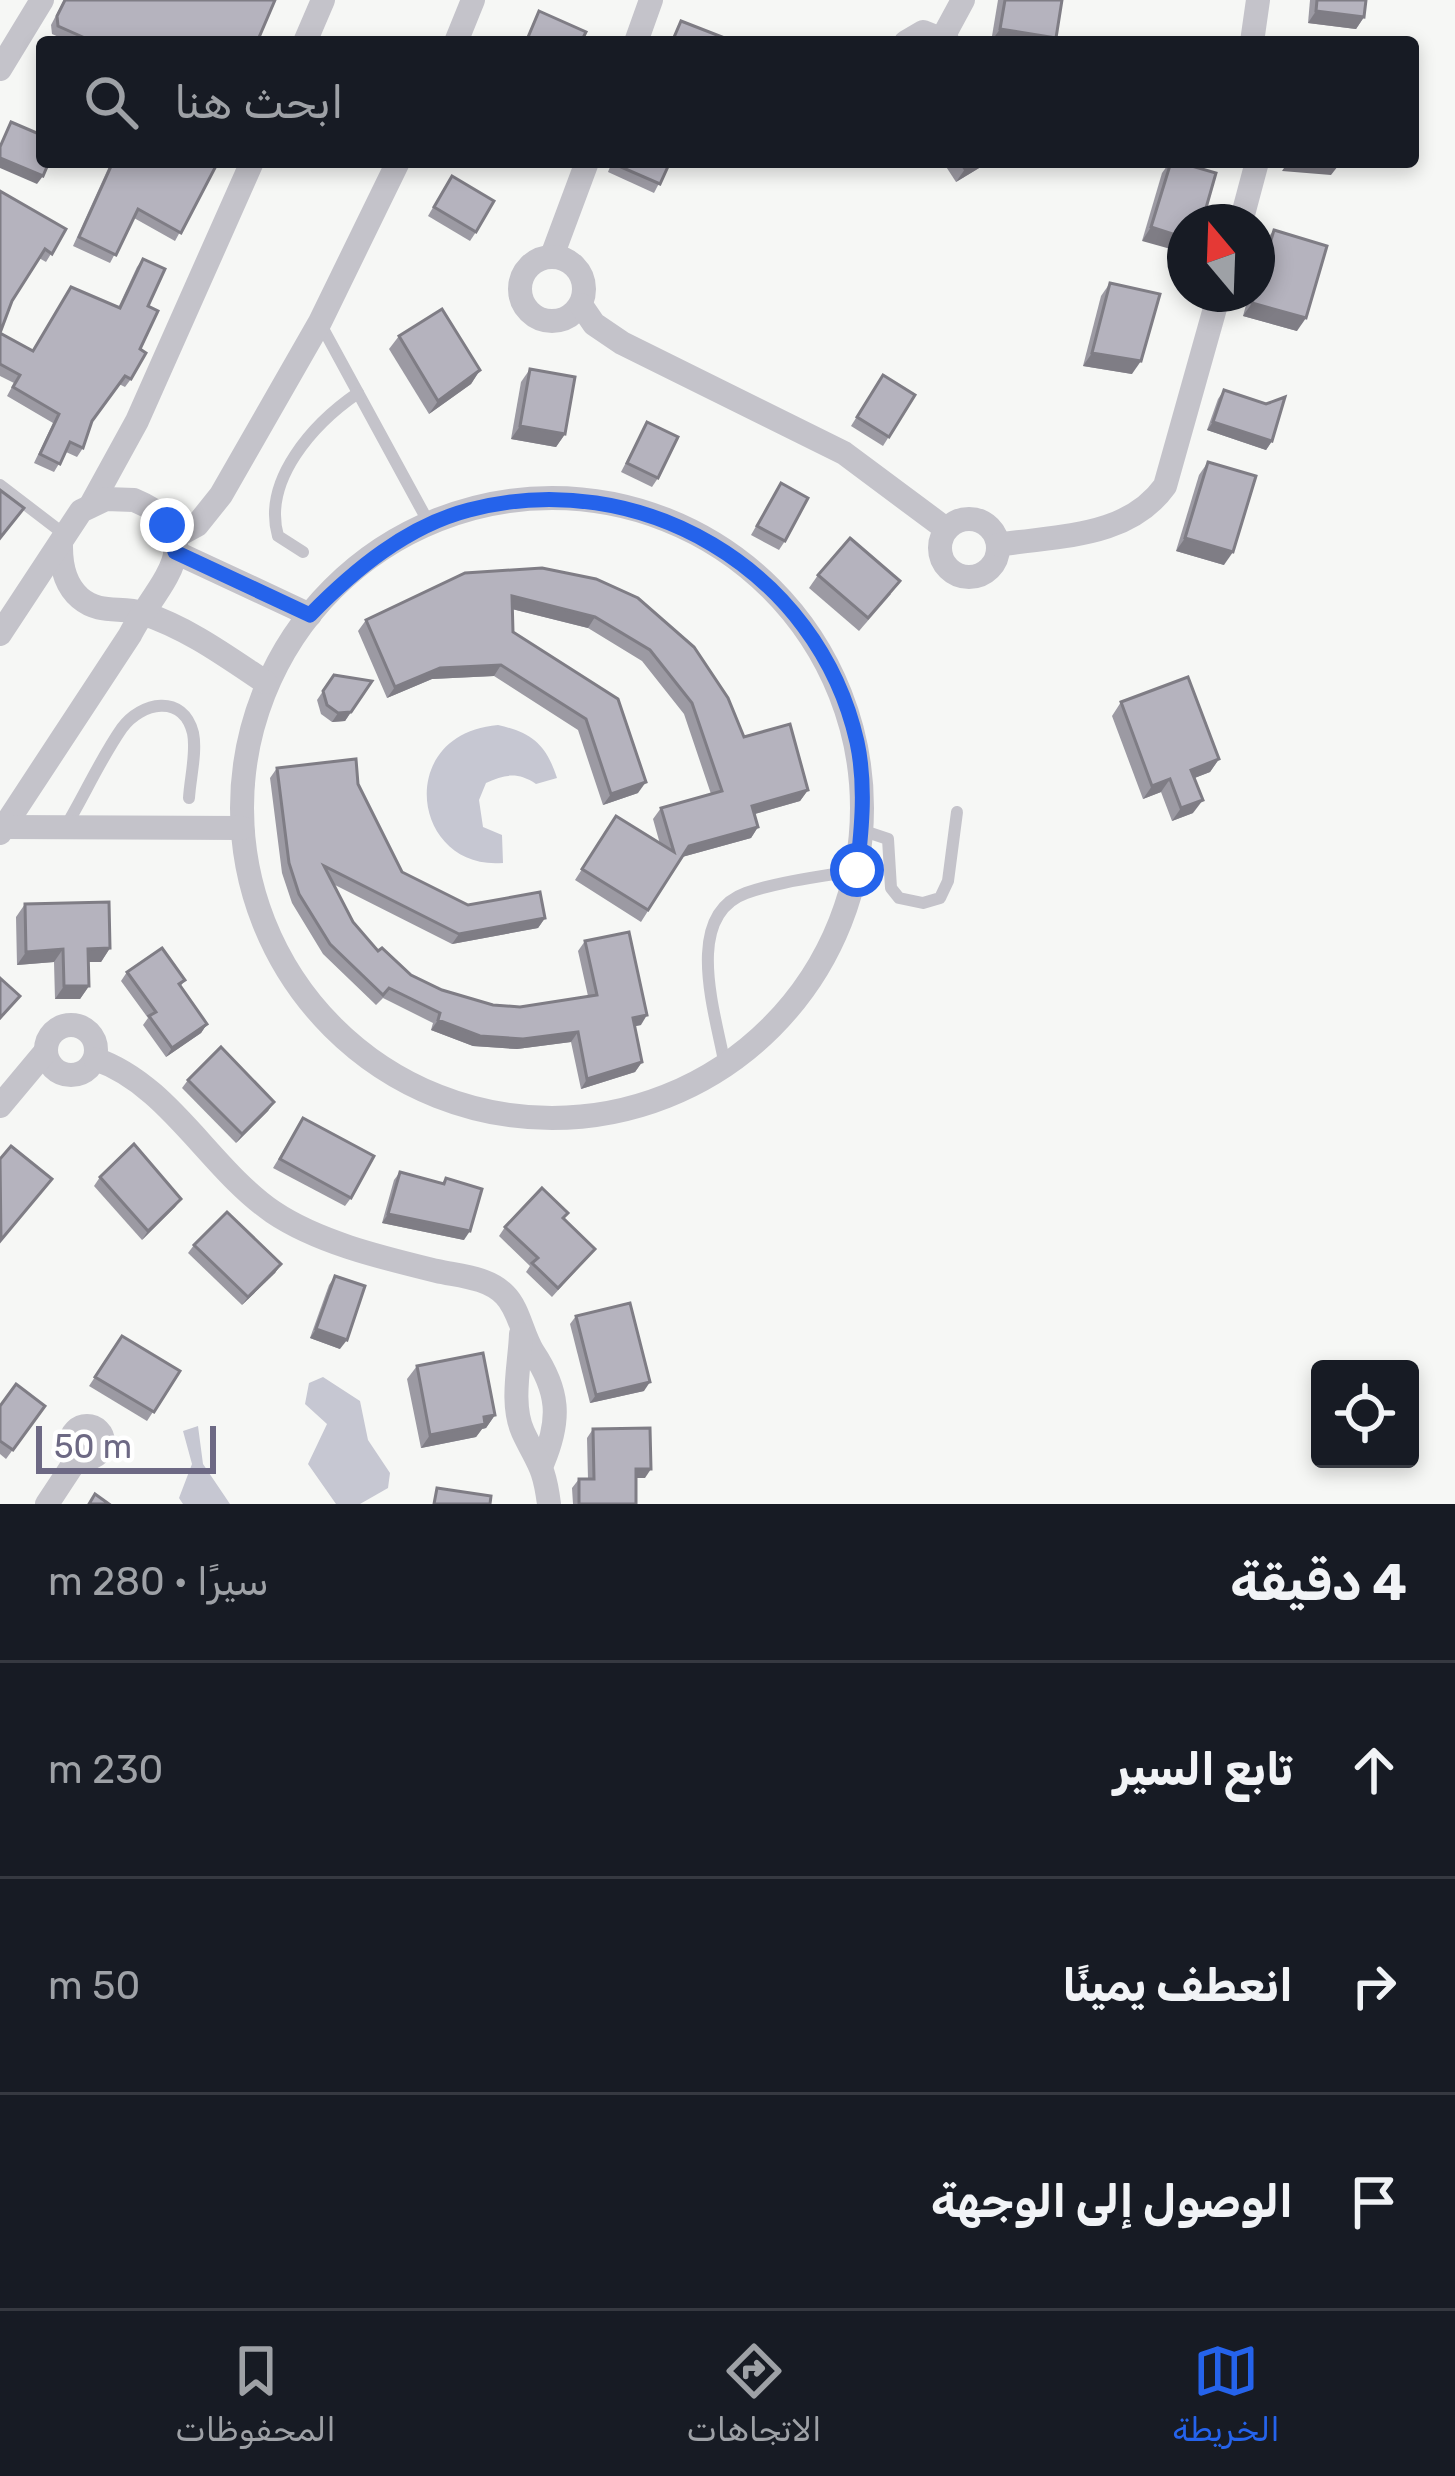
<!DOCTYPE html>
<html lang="ar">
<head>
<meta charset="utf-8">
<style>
  :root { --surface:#171b24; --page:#20242c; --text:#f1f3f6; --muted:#9ea1a6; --line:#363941; --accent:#2563eb }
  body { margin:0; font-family:Rubik,"Noto Naskh Arabic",sans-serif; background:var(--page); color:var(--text); direction:rtl }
  .controls { position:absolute; right:36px; bottom:36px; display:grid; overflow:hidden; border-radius:12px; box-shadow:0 6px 18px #0003 }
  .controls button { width:108px; height:108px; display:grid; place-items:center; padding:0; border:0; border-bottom:3px solid var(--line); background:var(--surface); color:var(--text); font:60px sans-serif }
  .compass { position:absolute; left:1167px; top:204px; width:108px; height:108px; border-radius:50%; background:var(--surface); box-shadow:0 6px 18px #0003; rotate:341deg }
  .scale { position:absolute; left:36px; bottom:30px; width:180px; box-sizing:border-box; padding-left:12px; border:6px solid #6d6984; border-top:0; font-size:33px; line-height:42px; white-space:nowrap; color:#6d6984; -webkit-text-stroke:9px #fff; paint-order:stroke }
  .stop { position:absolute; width:36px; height:36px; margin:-27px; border:9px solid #2563eb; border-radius:50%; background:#fff }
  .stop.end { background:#2563eb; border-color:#fff; box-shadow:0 3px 12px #0008 }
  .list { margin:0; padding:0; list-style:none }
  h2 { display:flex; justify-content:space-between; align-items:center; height:156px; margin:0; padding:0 48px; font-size:51px }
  h2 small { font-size:39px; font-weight:400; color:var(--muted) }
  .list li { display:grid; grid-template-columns:78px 1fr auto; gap:36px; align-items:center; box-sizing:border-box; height:216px; padding:0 48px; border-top:3px solid var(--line) }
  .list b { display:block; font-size:45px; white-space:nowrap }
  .list em { font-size:39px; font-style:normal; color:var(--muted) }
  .icon { flex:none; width:66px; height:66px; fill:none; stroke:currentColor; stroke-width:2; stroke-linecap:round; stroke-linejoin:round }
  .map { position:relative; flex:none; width:1455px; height:1504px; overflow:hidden; direction:ltr }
  .search { position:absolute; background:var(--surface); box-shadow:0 6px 18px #0003; left:36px; right:36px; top:36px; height:132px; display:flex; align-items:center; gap:30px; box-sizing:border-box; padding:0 42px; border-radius:12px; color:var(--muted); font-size:45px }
  .sheet { height:804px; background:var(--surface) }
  nav { display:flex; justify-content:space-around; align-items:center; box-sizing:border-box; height:168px; border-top:3px solid var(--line); background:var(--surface); font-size:33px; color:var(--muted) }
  nav a { display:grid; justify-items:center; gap:6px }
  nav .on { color:var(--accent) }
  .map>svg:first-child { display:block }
  .water { fill:#c6c7d2 }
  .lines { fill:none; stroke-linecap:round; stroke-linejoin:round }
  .service { stroke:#c4c3ca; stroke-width:12 }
  .minor { stroke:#c4c3ca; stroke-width:24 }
  .wall { fill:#9c9aa3 }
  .shaded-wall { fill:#7f7d85 }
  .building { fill:#b5b3be; stroke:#7f7d85; stroke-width:3 }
  .route { stroke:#2563eb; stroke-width:15 }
</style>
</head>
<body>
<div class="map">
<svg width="1455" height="1504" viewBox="0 0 1455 1504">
  <rect width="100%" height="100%" fill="#f6f7f5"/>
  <g class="water">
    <path d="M498 725C532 733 546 744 557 778L536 784C518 772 505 774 486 783L479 800 483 827 502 835 503 863C412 871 393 734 498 725Z"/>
    <path d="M323 1377 360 1401 368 1440 390 1473 388 1488 360 1504H336L308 1464 327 1424 305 1404 309 1383Z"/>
    <path d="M198 1426 203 1464 230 1504H183L179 1498 192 1464 183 1431Z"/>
  </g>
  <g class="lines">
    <g class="service">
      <path d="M320 323 430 525"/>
      <path d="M0 485 64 534"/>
      <path d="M303 552 278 536C262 480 314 423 358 393"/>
      <path d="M66 826C85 794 101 758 122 728 141 702 183 693 193 733 197 752 190 779 189 798"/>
      <path d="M861 830 888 839 891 888 899 898 923 903 940 898 948 881 957 812"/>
      <path d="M725 1066C717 1018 681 916 746 893 780 881 821 877 857 870"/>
    </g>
    <g class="minor">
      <path d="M943 37 963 0"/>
      <path d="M305 42 323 0"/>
      <path d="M456 42 473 0"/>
      <path d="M636 42 651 0"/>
      <path d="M906 42 923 32 948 42"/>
      <path d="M1252 42 1258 0"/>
      <path d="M0 69 42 0"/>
      <path d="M1241 222 1257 162"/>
      <path d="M552 256 587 162"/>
      <circle cx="552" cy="289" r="32"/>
      <path d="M581 305 594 324 622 343 844 453 946 529"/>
      <circle cx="552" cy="808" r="310"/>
      <path d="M92 503 137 421 252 162"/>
      <circle cx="969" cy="548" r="29"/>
      <path d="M173 538 197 525 221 495 320 322 398 162"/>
      <path d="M999 545C1057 535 1127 539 1165 486L1219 294"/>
      <path d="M61 547C61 567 65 585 80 598 100 615 121 606 142 613 188 628 226 656 265 682"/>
      <path d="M175 552 310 615"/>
      <path d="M0 634 81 511 106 499 134 500C220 536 151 591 130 635L0 833"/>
      <path d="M5 827 242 828"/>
      <circle cx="71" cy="1050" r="25"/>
      <path d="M95 1059C169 1084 209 1168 273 1212 319 1243 384 1258 437 1271 459 1276 488 1277 505 1295 519 1309 522 1334 533 1352 559 1391 561 1419 543 1462"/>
      <path d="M0 1106 46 1051"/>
      <path d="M521 1334C520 1364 510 1403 523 1432 538 1464 544 1465 549 1504"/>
      <circle cx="87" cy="1442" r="16"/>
      <path d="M47 1504 78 1457"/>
    </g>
  </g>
  <g class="wall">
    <path d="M64 0H275L257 42H70L52 34 51 25Z"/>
    <path d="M998 0H1062L1053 42H991Z"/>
    <path d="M1310 0H1366L1364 17 1356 29 1308 23Z"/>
    <path d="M111 162H218L175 241 134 218 110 263 73 246Z"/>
    <path d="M612 162H670L654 193 608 172Z"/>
    <path d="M943 162H989L956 182Z"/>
    <path d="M1170 162 1216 173 1142 241 1162 173Z"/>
    <path d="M446 185 476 232 470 241 428 216Z"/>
    <path d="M0 191 66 229 46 262 39 258 12 301 0 333 33 351 118 308 137 267 143 259 148 306 140 349 131 379 125 387 119 384 92 421 83 448 77 457 66 452 54 472 34 463 53 423 7 396 14 383 0 376Z"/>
    <path d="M1274 230 1297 331 1243 316 1249 294H1257V268L1264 243Z"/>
    <path d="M1110 283 1132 374 1083 366 1101 296Z"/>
    <path d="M399 336 480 370 471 384 429 414 389 349Z"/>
    <path d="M530 369 565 434 556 447 511 439 521 382Z"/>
    <path d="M883 375 915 395 883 446 851 426Z"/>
    <path d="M1224 390 1272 441 1266 450 1207 430 1218 399Z"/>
    <path d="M647 422 658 478 652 487 621 472Z"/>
    <path d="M1208 462 1224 565 1176 551 1199 475Z"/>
    <path d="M781 483 785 541 779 550 751 535Z"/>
    <path d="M818 575 891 594 859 631 809 588Z"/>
    <path d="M596 579 744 737 808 790 800 801 755 814 758 827 751 838 682 857 641 922 575 880 616 816 660 844 653 819 661 808 711 794 684 714 642 661 588 628 512 609 513 632 618 699 638 793 603 805 578 730 494 676 432 679 387 698 358 631 366 620Z"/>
    <path d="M334 675 351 712 345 721 332 722 321 714 317 700Z"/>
    <path d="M1121 702 1219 759 1210 772 1194 778 1193 813 1172 821 1161 792 1143 799 1112 716Z"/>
    <path d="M277 768 358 784 402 872 468 905 545 918 538 928 452 944 333 884 353 922 378 951 411 975 442 990 493 1005 520 1007 588 996 578 951 585 941 641 1025 635 1026 642 1062 635 1072 581 1089 571 1042 517 1049 473 1046 431 1030 433 1023 383 998 376 1005 323 954 292 903 282 873 270 778Z"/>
    <path d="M25 904 110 948 101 962H89V986L80 999H55L54 962 17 965 16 917Z"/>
    <path d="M127 972 185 980 180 987 207 1024 201 1033 166 1057 143 1025 148 1018 121 981Z"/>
    <path d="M188 1080 274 1102 268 1111 236 1143 182 1088Z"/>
    <path d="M303 1118 351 1198 345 1206 273 1168Z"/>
    <path d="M400 1172 442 1183 446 1178 464 1240 382 1223 394 1180Z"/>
    <path d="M100 1177 181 1199 175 1207 142 1240 94 1186Z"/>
    <path d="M564 1219 595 1249 552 1297 526 1272 530 1266 499 1236 505 1227Z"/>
    <path d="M194 1245 281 1264 275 1273 242 1305 188 1253Z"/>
    <path d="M335 1276 340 1349 310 1338 329 1285Z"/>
    <path d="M576 1316 644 1391 590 1403 570 1324Z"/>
    <path d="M122 1336 180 1371 147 1421 89 1386Z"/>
    <path d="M417 1366 495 1415 486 1428 482 1429 476 1437 421 1448 407 1379Z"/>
    <path d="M0 1406H45L6 1459 0 1454Z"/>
    <path d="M593 1429 645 1478H636V1504H573L572 1488 579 1479H588L587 1438Z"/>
  </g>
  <g class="shaded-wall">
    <path d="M1316 11 1364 17 1356 29 1308 23Z"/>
    <path d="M1000 29 1056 38 1053 42H991Z"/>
    <path d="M0 158 43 176 37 184 0 168Z"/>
    <path d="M977 162H989L956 182 965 169Z"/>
    <path d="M1288 162 1338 166 1331 175 1282 171Z"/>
    <path d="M1151 227 1185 238V253L1142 241Z"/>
    <path d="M1252 303 1306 318 1297 331 1243 316Z"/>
    <path d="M1092 353 1141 361 1132 374 1083 366Z"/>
    <path d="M480 370 471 384 429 414 438 401Z"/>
    <path d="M1213 422 1272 441 1266 450 1207 430Z"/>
    <path d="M520 426 565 434 556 447 511 439Z"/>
    <path d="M1185 538 1233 552 1224 565 1176 551Z"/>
    <path d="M512 596 595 617 588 628 504 607Z"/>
    <path d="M501 665 494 676 432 679 387 698 395 687 440 668Z"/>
    <path d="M351 712 345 721 332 722 338 713Z"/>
    <path d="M1219 759 1210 772 1182 783 1191 770Z"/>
    <path d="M1170 779 1161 792 1143 799 1152 786Z"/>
    <path d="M646 782 638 793 603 805 611 794Z"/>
    <path d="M808 790 800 801 744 817 752 806Z"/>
    <path d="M1203 800 1193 813 1172 821 1181 808Z"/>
    <path d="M758 827 751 838 682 857 689 846Z"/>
    <path d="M545 918 538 928 452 944 459 934Z"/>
    <path d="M110 948 101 962H79L88 949Z"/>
    <path d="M63 949 54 962 17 965 26 952Z"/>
    <path d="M64 986H89L80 999H55Z"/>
    <path d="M647 1015 641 1025 626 1028 633 1018Z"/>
    <path d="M438 1020 578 1032 571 1042 517 1049 473 1046 431 1030Z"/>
    <path d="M207 1024 201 1033 166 1057 172 1048Z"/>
    <path d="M642 1062 635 1072 581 1089 587 1079Z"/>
    <path d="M274 1102 268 1111 236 1143 242 1134Z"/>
    <path d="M181 1199 175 1207 142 1240 148 1231Z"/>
    <path d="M388 1214 470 1231 464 1240 382 1223Z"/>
    <path d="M281 1264 275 1273 242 1305 248 1297Z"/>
    <path d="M316 1329 347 1340 340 1349 310 1338Z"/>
    <path d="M650 1382 644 1391 590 1403 596 1395Z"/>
    <path d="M495 1415 486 1428 482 1429 476 1437 421 1448 430 1435Z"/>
    <path d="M636 1469H651L645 1478H630Z"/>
  </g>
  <g class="building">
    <path d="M65 0H275L257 42H94L58 26 57 16Z"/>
    <path d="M1005 0H1062L1056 38 1000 29Z"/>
    <path d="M1317 0H1366L1364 17 1316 11Z"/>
    <path d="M539 11 586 32 581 42H526Z"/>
    <path d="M681 21 730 40V42H672Z"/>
    <path d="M11 122 39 134 42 127V162H49L43 176 0 158V147Z"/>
    <path d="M113 162H218L181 233 138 209 116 255 79 237Z"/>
    <path d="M615 162H670L660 184 614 164Z"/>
    <path d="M960 162H977L965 169Z"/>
    <path d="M1171 162H1178L1216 173 1202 222H1185V238L1151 227Z"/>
    <path d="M1290 162H1338V166Z"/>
    <path d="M452 176 494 201 476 232 434 207Z"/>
    <path d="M0 191 66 229 52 254 45 249 12 301 0 333 33 351 71 287 120 308 143 259 165 269 148 306 158 311 140 349 146 353 131 379 125 376 92 421 83 448 70 442 60 464 40 454 59 414 13 387 20 375 0 364Z"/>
    <path d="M1274 230 1327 246 1306 318 1252 303 1255 294H1257V286Z"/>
    <path d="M1110 283 1160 294 1141 361 1092 353Z"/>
    <path d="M442 309 480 370 438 401 399 336Z"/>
    <path d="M530 369 575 377 565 434 520 426Z"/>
    <path d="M883 375 915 395 889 437 857 417Z"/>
    <path d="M1224 390 1266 404 1285 397 1272 441 1213 422Z"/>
    <path d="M647 422 678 437 658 478 627 463Z"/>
    <path d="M1208 462 1256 476 1233 552 1185 538Z"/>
    <path d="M781 483 808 498 785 541 757 526Z"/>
    <path d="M0 490 24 508 0 538Z"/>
    <path d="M850 538 900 581 868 618 818 575Z"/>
    <path d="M542 568 596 579 638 598 694 647 728 698 744 737 790 724 808 790 752 806 758 827 689 846 648 910 582 869 616 816 674 852 661 808 722 791 692 703 650 650 595 617 512 596 513 632 618 699 646 782 611 794 586 719 501 665 440 668 395 687 366 620 465 573Z"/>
    <path d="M334 675 372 681 351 712 338 713 327 705 323 691Z"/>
    <path d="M1188 677 1219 759 1191 770 1203 800 1181 808 1170 779 1152 786 1121 702Z"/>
    <path d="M356 759 358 784 402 872 468 905 540 892 545 918 459 934 324 866 353 922 378 951 382 948 411 975 442 990 493 1005 520 1007 597 995 585 941 629 932 647 1015 633 1018 642 1062 587 1079 578 1032 523 1039 480 1036 438 1020 440 1013 389 988 383 995 330 944 299 894 289 863 277 768Z"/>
    <path d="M109 902 110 948 88 949 89 986H64L63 949 26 952 25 904Z"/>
    <path d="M162 948 185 980 179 984 207 1024 172 1048 149 1016 156 1012 127 972Z"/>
    <path d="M0 978 20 996 0 1018Z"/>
    <path d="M221 1047 274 1102 242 1134 188 1080Z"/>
    <path d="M303 1118 374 1156 351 1198 280 1159Z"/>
    <path d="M134 1144 181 1199 148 1231 100 1177Z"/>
    <path d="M11 1146 52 1179 1 1240 0 1159Z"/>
    <path d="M400 1172 444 1184 446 1178 482 1189 470 1231 388 1214Z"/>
    <path d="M542 1188 568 1213 563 1218 595 1249 558 1288 532 1263 538 1258 505 1227Z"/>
    <path d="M227 1212 281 1264 248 1297 194 1245Z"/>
    <path d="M335 1276 365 1286 347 1340 316 1329Z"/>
    <path d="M630 1303 650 1382 596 1395 576 1316Z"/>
    <path d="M122 1336 180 1371 154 1412 95 1377Z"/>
    <path d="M483 1353 495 1415 484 1417 485 1424 430 1435 417 1366Z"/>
    <path d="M16 1384 45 1406 13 1450 0 1441V1406Z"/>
    <path d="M650 1428 651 1469H636V1504H579V1479H594L593 1429Z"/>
    <path d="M437 1488 491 1496 490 1504H434Z"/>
    <path d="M95 1494 109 1504H89Z"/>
  </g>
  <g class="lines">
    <path class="route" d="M167 525 175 552 310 615C354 570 407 526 469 510 639 465 818 569 857 742 866 784 862 827 857 870"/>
  </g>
</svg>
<div class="controls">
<button><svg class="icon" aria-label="locate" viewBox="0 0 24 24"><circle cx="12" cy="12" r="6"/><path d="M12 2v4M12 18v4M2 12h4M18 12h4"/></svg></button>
</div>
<svg class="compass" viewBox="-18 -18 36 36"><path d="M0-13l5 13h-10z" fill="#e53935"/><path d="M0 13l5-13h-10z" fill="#9ea1a6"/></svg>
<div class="scale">50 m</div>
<div class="stop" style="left:857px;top:870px"></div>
<div class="stop end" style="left:167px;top:525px"></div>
<div class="search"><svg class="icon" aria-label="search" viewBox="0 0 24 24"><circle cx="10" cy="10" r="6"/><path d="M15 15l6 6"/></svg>ابحث هنا</div>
</div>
<section class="sheet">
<h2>4 دقيقة<small>سيرًا · 280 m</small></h2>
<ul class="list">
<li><svg class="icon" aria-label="ahead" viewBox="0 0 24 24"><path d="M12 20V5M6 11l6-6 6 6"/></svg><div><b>تابع السير</b></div><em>230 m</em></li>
<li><svg class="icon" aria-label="right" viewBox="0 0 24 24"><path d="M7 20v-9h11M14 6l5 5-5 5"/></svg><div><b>انعطف يمينًا</b></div><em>50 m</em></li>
<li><svg class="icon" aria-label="arrive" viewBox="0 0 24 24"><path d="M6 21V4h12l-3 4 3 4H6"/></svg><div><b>الوصول إلى الوجهة</b></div></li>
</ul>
</section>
<nav>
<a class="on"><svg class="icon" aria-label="map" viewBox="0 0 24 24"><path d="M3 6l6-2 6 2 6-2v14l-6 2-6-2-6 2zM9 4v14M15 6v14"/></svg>الخريطة</a>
<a><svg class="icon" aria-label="directions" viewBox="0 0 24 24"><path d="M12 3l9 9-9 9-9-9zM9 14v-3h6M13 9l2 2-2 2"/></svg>الاتجاهات</a>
<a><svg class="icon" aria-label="saved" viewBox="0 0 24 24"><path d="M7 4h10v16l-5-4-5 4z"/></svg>المحفوظات</a>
</nav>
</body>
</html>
